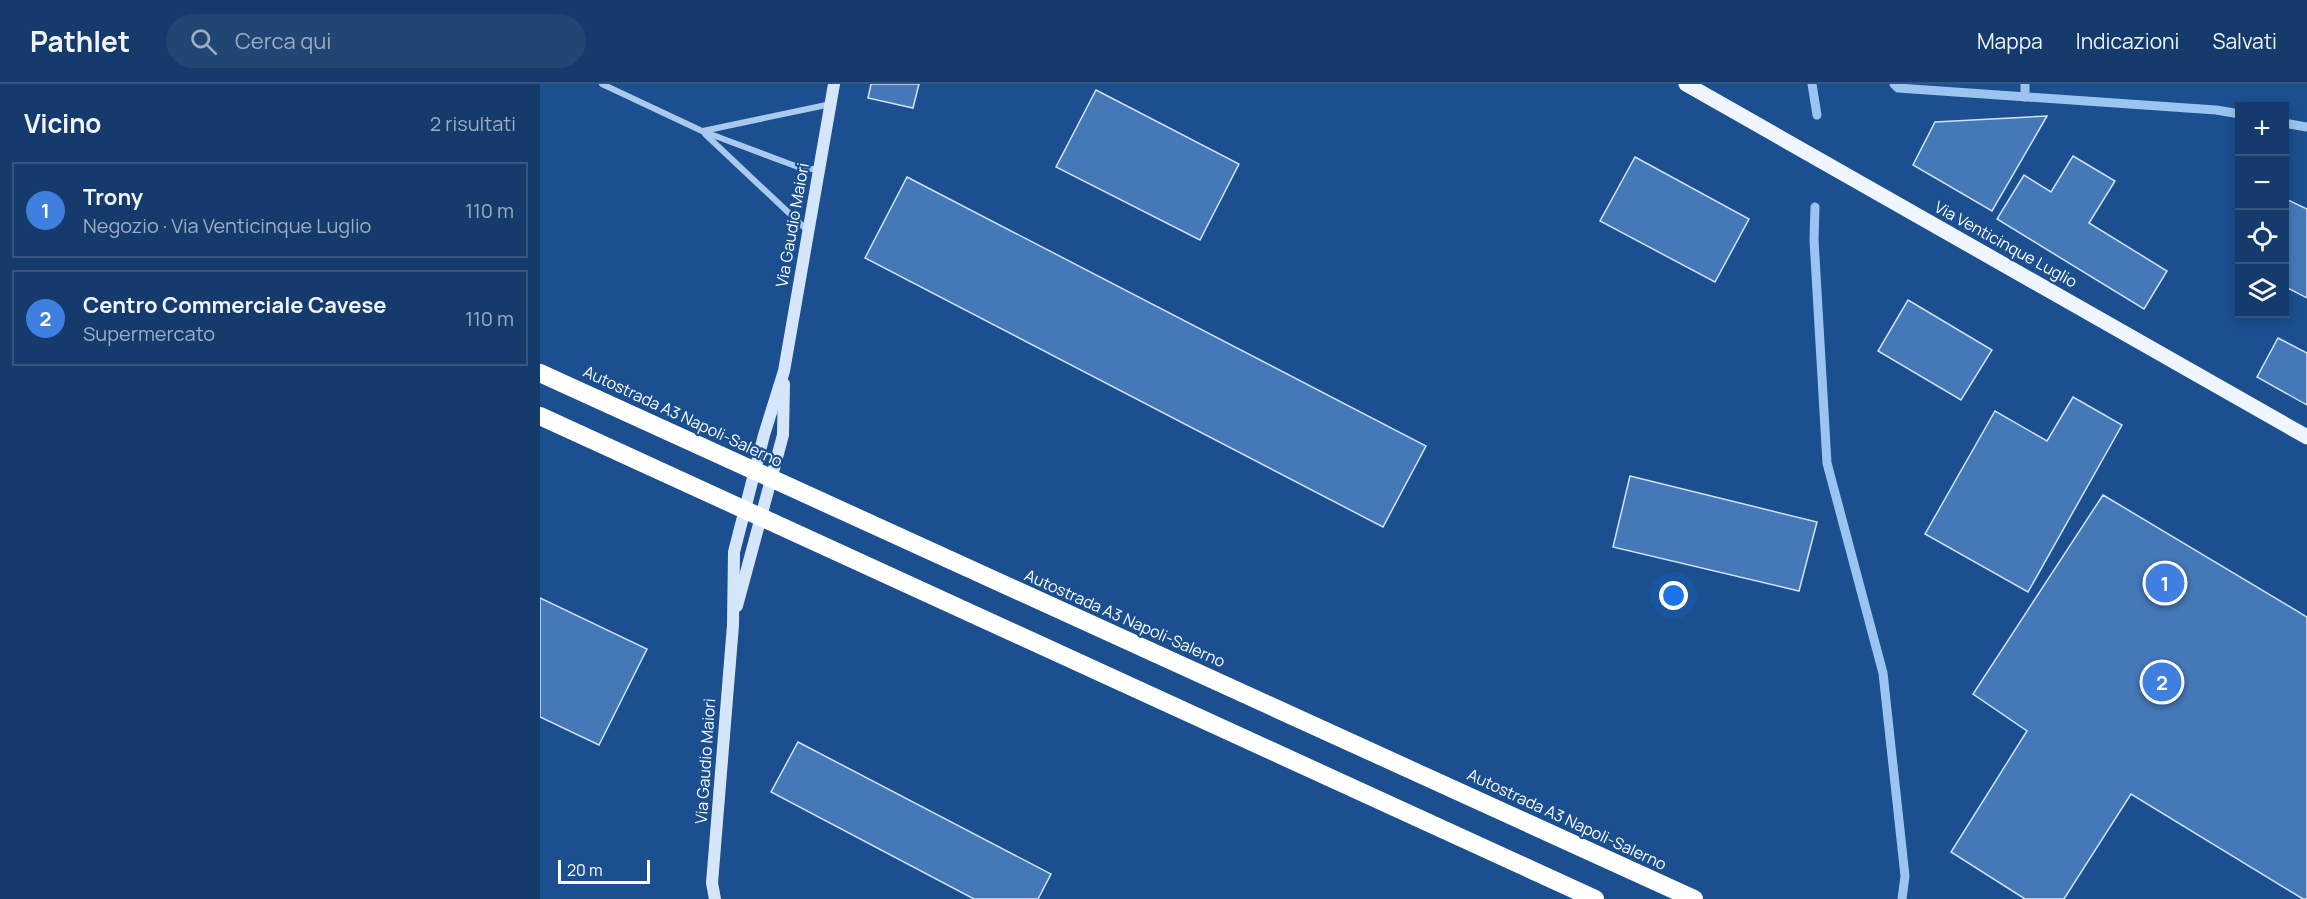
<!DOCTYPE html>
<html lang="it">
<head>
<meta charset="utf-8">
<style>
  :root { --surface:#143b6b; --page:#214673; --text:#f1f3f6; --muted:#9dadc1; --line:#33557e; --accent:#95b2f1 }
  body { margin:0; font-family:Manrope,sans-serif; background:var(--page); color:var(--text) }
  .controls { position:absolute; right:18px; top:18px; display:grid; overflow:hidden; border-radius:0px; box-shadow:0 3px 9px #0003 }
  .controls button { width:54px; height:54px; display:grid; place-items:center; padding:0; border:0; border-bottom:2px solid var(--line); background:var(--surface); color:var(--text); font:30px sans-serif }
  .scale { position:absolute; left:18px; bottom:15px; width:92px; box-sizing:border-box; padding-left:6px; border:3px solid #fff; border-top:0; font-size:16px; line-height:21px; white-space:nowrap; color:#fff; -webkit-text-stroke:4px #1b4f8f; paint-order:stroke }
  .you { position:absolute; left:1134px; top:512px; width:21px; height:21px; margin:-15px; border:4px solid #fff; border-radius:50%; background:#1a73e8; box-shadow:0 0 0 9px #1a73e833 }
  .badge { display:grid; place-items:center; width:39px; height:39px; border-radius:50%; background:var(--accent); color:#fff; font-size:20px; font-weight:700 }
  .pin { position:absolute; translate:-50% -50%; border:3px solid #fff; box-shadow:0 2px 6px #0006 }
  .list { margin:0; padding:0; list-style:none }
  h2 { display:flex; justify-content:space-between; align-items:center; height:78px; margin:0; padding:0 24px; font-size:26px }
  h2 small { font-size:20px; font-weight:400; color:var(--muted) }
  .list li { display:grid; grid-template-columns:39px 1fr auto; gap:18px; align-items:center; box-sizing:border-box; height:96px; margin:0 12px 12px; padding:0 12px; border:2px solid var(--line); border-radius:0px }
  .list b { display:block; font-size:22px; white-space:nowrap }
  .list p { margin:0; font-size:20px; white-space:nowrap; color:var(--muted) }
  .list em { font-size:20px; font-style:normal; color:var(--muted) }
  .icon { flex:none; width:33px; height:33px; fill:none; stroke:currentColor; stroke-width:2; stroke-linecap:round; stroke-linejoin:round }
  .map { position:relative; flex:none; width:1767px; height:815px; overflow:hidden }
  header { display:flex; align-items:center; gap:36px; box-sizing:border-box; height:84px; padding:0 30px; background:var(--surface); border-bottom:2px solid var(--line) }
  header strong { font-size:28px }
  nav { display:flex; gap:33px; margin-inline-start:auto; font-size:21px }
  .search { width:420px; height:54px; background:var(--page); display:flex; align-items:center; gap:15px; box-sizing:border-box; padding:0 21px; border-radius:33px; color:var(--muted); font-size:22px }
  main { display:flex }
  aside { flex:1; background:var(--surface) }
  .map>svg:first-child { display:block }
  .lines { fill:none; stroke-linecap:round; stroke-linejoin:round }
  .stream { stroke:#9cc4f0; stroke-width:9 }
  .building { fill:#4478b7; stroke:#cfe3fa; stroke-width:1.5 }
  .street { stroke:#a9c9ee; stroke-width:6 }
  .secondary { stroke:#d6e6fa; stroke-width:12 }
  .primary { stroke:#f0f6ff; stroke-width:15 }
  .highway { stroke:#fff; stroke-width:18 }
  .labels { text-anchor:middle; stroke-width:4.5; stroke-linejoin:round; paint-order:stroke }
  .street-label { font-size:16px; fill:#fff; stroke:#1b4f8f }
</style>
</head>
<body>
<header>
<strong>Pathlet</strong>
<div class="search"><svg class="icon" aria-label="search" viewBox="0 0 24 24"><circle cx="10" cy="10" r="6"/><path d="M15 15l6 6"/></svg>Cerca qui</div>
<nav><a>Mappa</a><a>Indicazioni</a><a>Salvati</a></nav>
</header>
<main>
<aside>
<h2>Vicino<small>2 risultati</small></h2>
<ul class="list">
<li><span class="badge" style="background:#3f7fe0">1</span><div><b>Trony</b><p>Negozio · Via Venticinque Luglio</p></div><em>110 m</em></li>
<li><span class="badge" style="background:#3f7fe0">2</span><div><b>Centro Commerciale Cavese</b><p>Supermercato</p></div><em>110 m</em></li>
</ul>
</aside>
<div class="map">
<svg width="1767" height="815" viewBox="0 0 1767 815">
  <rect width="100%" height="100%" fill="#1b4f8f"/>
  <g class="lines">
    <g class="stream">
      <path d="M1272 0 1277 31"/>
      <path d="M1354 0 1358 4 1676 26 1700 30"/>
      <path d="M1485 0V13"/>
      <path d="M1744 39 1767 43"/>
      <path d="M1275 123 1274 156 1287 379 1343 589 1365 792 1362 815"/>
    </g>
  </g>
  <g class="building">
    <path d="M331 0H379L373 24 328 14Z"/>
    <path d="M556 6 699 80 660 156 516 83Z"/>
    <path d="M1507 32 1452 127 1373 81 1395 38Z"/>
    <path d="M1533 72 1575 97 1549 139 1627 187 1604 225 1457 135 1484 91 1511 108Z"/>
    <path d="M1095 73 1209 135 1175 198 1060 137Z"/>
    <path d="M367 93 886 362 843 443 325 174Z"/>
    <path d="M1744 114 1767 125V214L1744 202Z"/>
    <path d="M1368 216 1452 266 1421 316 1338 267Z"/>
    <path d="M1738 254 1767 269V321L1717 293Z"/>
    <path d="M1533 313 1582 341 1488 508 1385 450 1455 327 1507 357Z"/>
    <path d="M1090 392 1277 438 1259 507 1073 463Z"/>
    <path d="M1563 411 1767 533V815H1763L1591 710 1524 815H1485L1411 768 1487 647 1433 610Z"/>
    <path d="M0 514 107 565 59 661 0 633Z"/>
    <path d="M258 658 511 790 498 815H434L231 708Z"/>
  </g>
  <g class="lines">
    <g class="street">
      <path d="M62 0 162 47 258 83 279 86"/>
      <path d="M163 47 291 20"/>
      <path d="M165 50 267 146"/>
    </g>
    <g class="secondary">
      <path d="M197 522 243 351 244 300"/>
      <path d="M175 815 172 799 193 541 194 468 224 351 244 287 294 0"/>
    </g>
    <path class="primary" d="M1146 0 1767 353"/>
    <g class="highway">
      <path d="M0 289 1154 815"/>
      <path d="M0 332 1055 815"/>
    </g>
  </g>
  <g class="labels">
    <g class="street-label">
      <text transform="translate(252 141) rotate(-80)" y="6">Via Gaudio Maiori</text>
      <text transform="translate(1466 160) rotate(29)" y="6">Via Venticinque Luglio</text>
      <text transform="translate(143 332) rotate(25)" y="6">Autostrada A3 Napoli-Salerno</text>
      <text transform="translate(585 534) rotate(24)" y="6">Autostrada A3 Napoli-Salerno</text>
      <text transform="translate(165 677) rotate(-86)" y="6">Via Gaudio Maiori</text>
      <text transform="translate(1027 735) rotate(25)" y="6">Autostrada A3 Napoli-Salerno</text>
    </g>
  </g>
</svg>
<div class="controls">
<button>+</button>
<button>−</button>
<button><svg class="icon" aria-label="locate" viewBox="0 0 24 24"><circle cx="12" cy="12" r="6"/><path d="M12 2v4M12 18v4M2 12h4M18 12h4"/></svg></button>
<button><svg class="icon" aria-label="layers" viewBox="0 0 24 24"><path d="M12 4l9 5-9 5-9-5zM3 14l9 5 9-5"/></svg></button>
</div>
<div class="scale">20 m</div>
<div class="you"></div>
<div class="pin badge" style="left:1625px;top:499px;background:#3f7fe0">1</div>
<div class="pin badge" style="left:1622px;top:598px;background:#3f7fe0">2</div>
</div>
</main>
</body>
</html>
